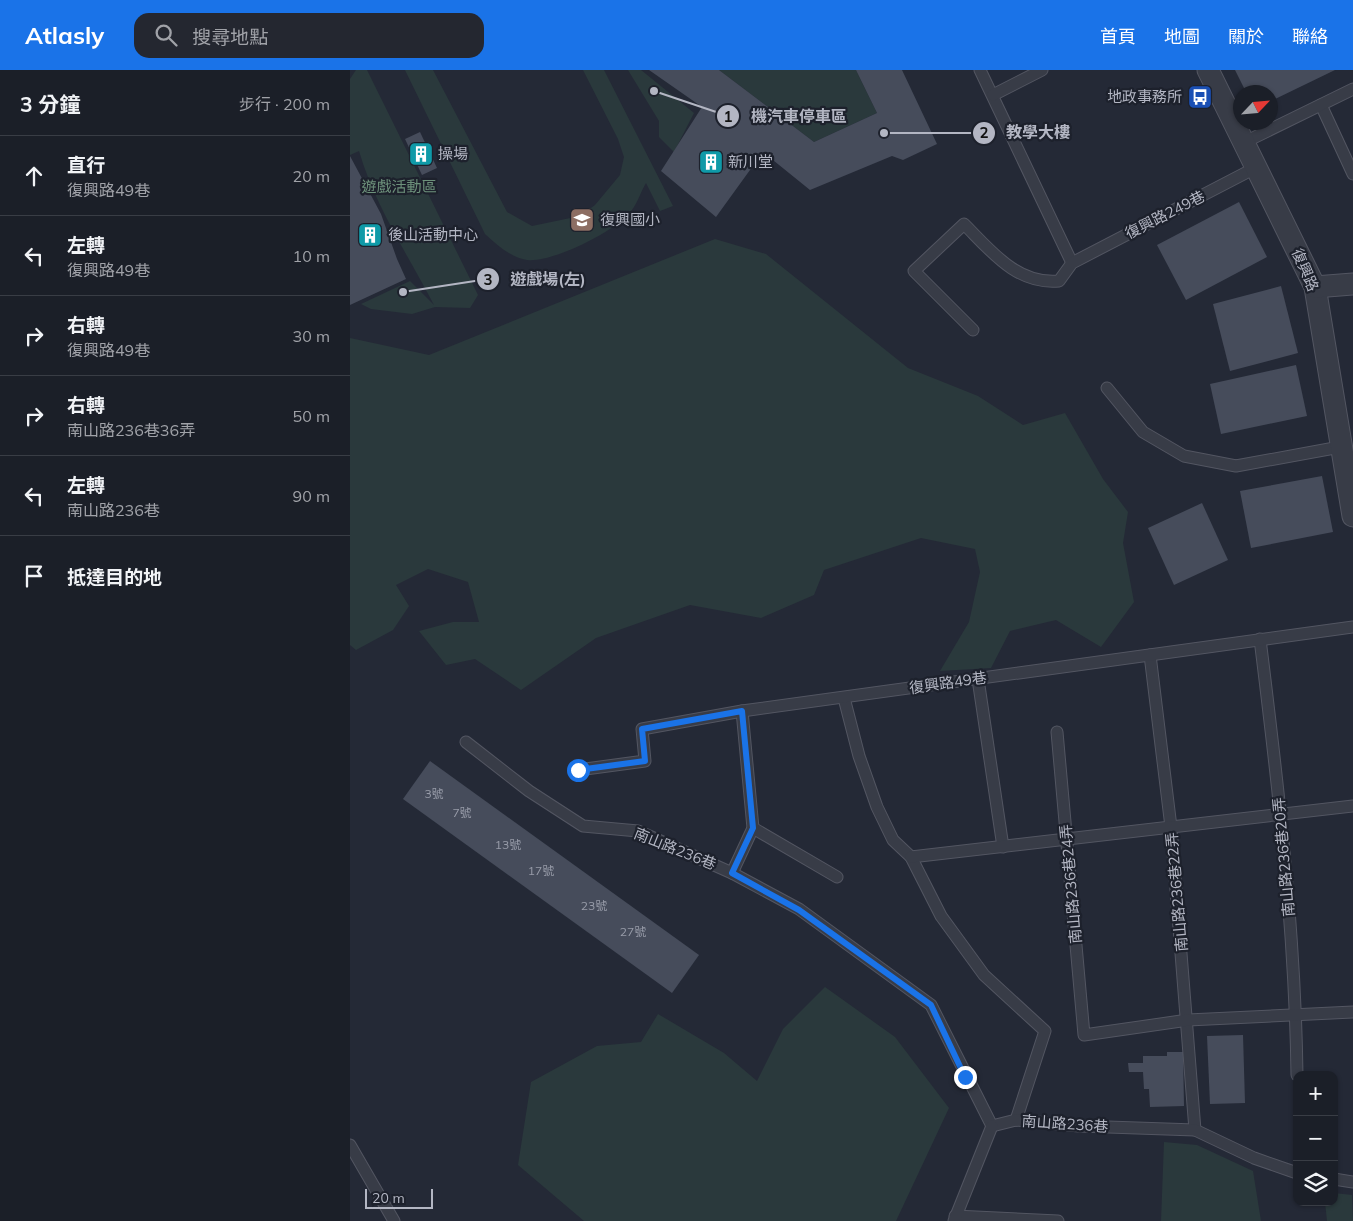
<!DOCTYPE html>
<html lang="zh-TW">
<head>
<meta charset="utf-8">
<style>
  :root { --surface:#1b1f28; --page:#242730; --text:#f1f3f6; --muted:#a0a2a8; --line:#393d45; --accent:#1a73e8 }
  body { margin:0; font-family:Mulish,"Noto Sans TC",sans-serif; background:var(--page); color:var(--text) }
  .controls { position:absolute; right:15px; bottom:15px; display:grid; overflow:hidden; border-radius:10px; box-shadow:0 1px 4px #0004 }
  .controls button { width:45px; height:45px; display:grid; place-items:center; padding:0; border:0; border-bottom:1px solid var(--line); background:var(--surface); color:var(--text); font:25px sans-serif }
  .compass { position:absolute; left:883px; top:15px; width:45px; height:45px; border-radius:50%; background:var(--surface); box-shadow:0 1px 4px #0004; rotate:64deg }
  .scale { position:absolute; left:15px; bottom:12px; width:68px; box-sizing:border-box; padding-left:5px; border:2px solid #b3b6c3; border-top:0; font-size:14px; line-height:18px; white-space:nowrap; color:#b3b6c3; -webkit-text-stroke:4px #1d212c; paint-order:stroke }
  .stop { position:absolute; width:15px; height:15px; margin:-11px; border:4px solid #1a73e8; border-radius:50%; background:#fff }
  .stop.end { background:#1a73e8; border-color:#fff; box-shadow:0 1px 5px #0008 }
  .list { margin:0; padding:0; list-style:none }
  h2 { display:flex; justify-content:space-between; align-items:center; height:65px; margin:0; padding:0 20px; font-size:21px }
  h2 small { font-size:16px; font-weight:400; color:var(--muted) }
  .list li { display:grid; grid-template-columns:32px 1fr auto; gap:15px; align-items:center; box-sizing:border-box; height:80px; padding:0 20px; border-top:1px solid var(--line) }
  .list b { display:block; font-size:19px; white-space:nowrap }
  .list p { margin:0; font-size:16px; white-space:nowrap; color:var(--muted) }
  .list em { font-size:16px; font-style:normal; color:var(--muted) }
  .icon { flex:none; width:28px; height:28px; fill:none; stroke:currentColor; stroke-width:2; stroke-linecap:round; stroke-linejoin:round }
  .map { position:relative; flex:none; width:1003px; height:1151px; overflow:hidden }
  header { display:flex; align-items:center; gap:30px; box-sizing:border-box; height:70px; padding:0 25px; background:var(--accent); color:#fff }
  header strong { font-size:24px }
  nav { display:flex; gap:28px; margin-inline-start:auto; font-size:18px }
  .search { width:350px; height:45px; background:var(--page); display:flex; align-items:center; gap:12px; box-sizing:border-box; padding:0 18px; border-radius:15px; color:var(--muted); font-size:19px }
  main { display:flex }
  aside { flex:1; background:var(--surface) }
  .map>svg:first-child { display:block }
  .green { fill:#2a393c }
  .building { fill:#464c5b }
  .lines { fill:none; stroke-linecap:round; stroke-linejoin:round }
  .lane-casing { stroke:#535662; stroke-width:13 }
  .street-casing { stroke:#535662; stroke-width:23 }
  .lane { stroke:#383c47; stroke-width:11 }
  .street { stroke:#383c47; stroke-width:21 }
  .route { stroke:#1a73e8; stroke-width:6 }
  .labels { text-anchor:middle; stroke-width:4.5; stroke-linejoin:round; paint-order:stroke }
  .number-label { font-size:12px; fill:#989ca9 }
  .poi-label { font-size:15px; fill:#b3b6c3; stroke:#1d212c; text-anchor:start }
  .park-label { font-size:15px; fill:#6d917b; stroke:#1d212c }
  .street-label { font-size:15px; fill:#b3b6c3; stroke:#1d212c }
  .leader { fill:none; stroke:#b3b6c3; stroke-width:2 }
  .callout-dot { fill:#b3b6c3; stroke:#1d212c; stroke-width:2 }
  .mark-label { font-size:15px; text-anchor:middle; font-weight:bold; fill:#111 }
  .callout-label { font-size:16px; text-anchor:middle; font-weight:bold; fill:#b3b6c3; stroke:#1d212c; stroke-width:4.5; stroke-linejoin:round; paint-order:stroke }
</style>
</head>
<body>
<header>
<strong>Atlasly</strong>
<div class="search"><svg class="icon" aria-label="search" viewBox="0 0 24 24"><circle cx="10" cy="10" r="6"/><path d="M15 15l6 6"/></svg>搜尋地點</div>
<nav><a>首頁</a><a>地圖</a><a>關於</a><a>聯絡</a></nav>
</header>
<main>
<aside>
<h2>3 分鐘<small>步行 · 200 m</small></h2>
<ul class="list">
<li><svg class="icon" aria-label="ahead" viewBox="0 0 24 24"><path d="M12 20V5M6 11l6-6 6 6"/></svg><div><b>直行</b><p>復興路49巷</p></div><em>20 m</em></li>
<li><svg class="icon" aria-label="left" viewBox="0 0 24 24"><path d="M17 20v-9H6M10 6l-5 5 5 5"/></svg><div><b>左轉</b><p>復興路49巷</p></div><em>10 m</em></li>
<li><svg class="icon" aria-label="right" viewBox="0 0 24 24"><path d="M7 20v-9h11M14 6l5 5-5 5"/></svg><div><b>右轉</b><p>復興路49巷</p></div><em>30 m</em></li>
<li><svg class="icon" aria-label="right" viewBox="0 0 24 24"><path d="M7 20v-9h11M14 6l5 5-5 5"/></svg><div><b>右轉</b><p>南山路236巷36弄</p></div><em>50 m</em></li>
<li><svg class="icon" aria-label="left" viewBox="0 0 24 24"><path d="M17 20v-9H6M10 6l-5 5 5 5"/></svg><div><b>左轉</b><p>南山路236巷</p></div><em>90 m</em></li>
<li><svg class="icon" aria-label="arrive" viewBox="0 0 24 24"><path d="M6 21V4h12l-3 4 3 4H6"/></svg><div><b>抵達目的地</b></div></li>
</ul>
</aside>
<div class="map">
<svg width="1003" height="1151" viewBox="0 0 1003 1151">
  <rect width="100%" height="100%" fill="#242936"/>
  <g class="green">
    <path d="M6 0H17L128 225 120 238 85 237 62 244 21 239 11 234 60 211 84 235C58 185 25 136 9 81L0 85V9Z"/>
    <path d="M55 0H83L157 142 182 156 230 146 245 135 270 105 274 87 268 69 233 0H254L323 136 310 141 296 113C291 121 288 132 282 140 267 161 202 193 177 190 160 187 147 175 135 164Z"/>
    <path d="M278 0H291L344 43 324 82 309 67V51Z"/>
    <path d="M369 0H506L527 43 464 72Z"/>
    <path d="M365 169 416 184 558 298 628 326 673 355 715 343 753 409 778 442 773 473 784 532 751 577 706 550 660 561 641 598 590 601 619 552 630 502 625 479 571 468 474 500 464 525 411 548 340 535 246 568 171 620 125 589 96 595 69 561 103 552H129L118 512 78 499 46 515 59 536 43 560 6 580 0 575V268L79 285Z"/>
    <path d="M475 917 545 967 599 1038 546 1151H234L168 1095 181 1012 247 976 291 972 308 944 374 983 407 1011 433 959Z"/>
    <path d="M814 1072 847 1075 903 1101 911 1151H811Z"/>
    <path d="M984 1123 1002 1125 1003 1151H977L975 1132H984Z"/>
  </g>
  <g class="building">
    <path d="M299 0H369L464 72 527 43 506 0H552L587 74 553 90 542 86 460 120 413 82 366 147 311 101 352 37Z"/>
    <path d="M885 0H985L921 31V22H896Z"/>
    <path d="M70 62 87 98 72 105 55 69Z"/>
    <path d="M0 86 31 144 47 189 56 209 0 235Z"/>
    <path d="M889 132 917 187 836 230 807 175Z"/>
    <path d="M931 216 948 283 880 301 863 234Z"/>
    <path d="M946 295 957 346 871 364 860 314Z"/>
    <path d="M972 406 983 462 901 478 890 421Z"/>
    <path d="M852 433 878 490 824 515 798 458Z"/>
    <path d="M80 691 349 885 322 923 53 729Z"/>
    <path d="M893 965 895 1033 860 1034 857 966Z"/>
    <path d="M817 982H833L834 1036 800 1037 799 1019H794L793 1002H779L778 993H793V986H817Z"/>
  </g>
  <g class="lines">
    <defs>
      <g id="lane">
        <path d="M630 0 722 193"/>
        <path d="M643 25 692 0"/>
        <path d="M971 35 1003 104"/>
        <path d="M895 72 1003 19"/>
        <path d="M623 260 564 201 614 154C641 181 667 215 709 211L722 193 907 97"/>
        <path d="M757 318 793 362 834 386 886 396 990 377"/>
        <path d="M910 569C928 714 945 859 947 1005"/>
        <path d="M800 585 821 757 845 1060"/>
        <path d="M628 609 653 777"/>
        <path d="M494 628 509 686 527 737 543 770 561 787 591 846 634 905 695 961 666 1050"/>
        <path d="M707 662 734 965 838 950 1003 942"/>
        <path d="M116 672 179 721 233 756 288 761 382 803 449 839 581 935 642 1056 666 1050 729 1056 845 1060 904 1088 947 1103"/>
        <path d="M228 700 295 691 292 659 392 641 1003 557"/>
        <path d="M403 758 487 807"/>
        <path d="M561 787 1003 736"/>
        <path d="M382 803 403 758 392 641"/>
        <path d="M0 1075 44 1151"/>
        <path d="M984 1109 1003 1112"/>
        <path d="M605 1146 708 1151"/>
        <path d="M604 1151 642 1056"/>
      </g>
      <g id="street">
        <path d="M858 0 965 217 1003 446"/>
        <path d="M965 217 1003 214"/>
      </g>
    </defs>
    <use href="#lane" class="lane-casing"/>
    <use href="#street" class="street-casing"/>
    <use href="#lane" class="lane"/>
    <use href="#street" class="street"/>
  </g>
  <g class="lines">
    <path class="route" d="M228 700 295 691 292 659 392 641 403 758 382 803 449 840 581 935 615 1007"/>
  </g>
  <defs>
    <symbol id="bus-square" viewBox="-11 -11 22 22"><rect x="-9" y="-9" width="18" height="18" rx="4" fill="#1a4fb4" stroke="#1d212c"/><path d="M-5-6H5V4H4V6H2V4H-2V6H-4V4H-5ZM-3.5-4V0h7V-4ZM-3.5 1.2v1.5H-2V1.2ZM2 1.2v1.5H3.5V1.2Z" fill="#fff"/></symbol>
    <symbol id="building-square" viewBox="-11 -11 22 22"><rect x="-9" y="-9" width="18" height="18" rx="4" fill="#0f9aa8" stroke="#1d212c"/><path d="M-4-6H4V6H1V3H-1V6H-4ZM-2.5-4.3h1.7v1.8h-1.7ZM.8-4.3h1.7v1.8H.8ZM-2.5-1h1.7V.8h-1.7ZM.8-1h1.7V.8H.8Z" fill="#fff"/></symbol>
    <symbol id="school-square" viewBox="-11 -11 22 22"><rect x="-9" y="-9" width="18" height="18" rx="4" fill="#8d6e63" stroke="#1d212c"/><path d="M0-5L7-2L0 1L-7-2ZM-4 1L0 2.5L4 1V4Q0 6-4 4Z" fill="#fff"/></symbol>
  </defs>
  <g fill-rule="evenodd">
    <use href="#bus-square" x="836" y="13" width="28" height="28"/>
    <use href="#building-square" x="57" y="70" width="28" height="28"/>
    <use href="#building-square" x="347" y="78" width="28" height="28"/>
    <use href="#school-square" x="218" y="136" width="28" height="28"/>
    <use href="#building-square" x="6" y="151" width="28" height="28"/>
  </g>
  <g class="labels">
    <g class="number-label">
      <text x="84" y="728">3號</text>
      <text x="112" y="747">7號</text>
      <text x="158" y="779">13號</text>
      <text x="191" y="805">17號</text>
      <text x="244" y="840">23號</text>
      <text x="283" y="866">27號</text>
    </g>
    <g class="poi-label">
      <text x="832" y="32" text-anchor="end">地政事務所</text>
      <text x="88" y="89">操場</text>
      <text x="378" y="97">新川堂</text>
      <text x="250" y="155">復興國小</text>
      <text x="38" y="170">後山活動中心</text>
    </g>
    <g class="park-label">
      <text x="49" y="122">遊戲活動區</text>
    </g>
    <g class="street-label">
      <text transform="translate(815 145) rotate(-27)" y="5">復興路249巷</text>
      <text transform="translate(955 200) rotate(67)" y="5">復興路</text>
      <text transform="translate(598 613) rotate(-8)" y="5">復興路49巷</text>
      <text transform="translate(325 779) rotate(22)" y="5">南山路236巷</text>
      <text transform="translate(934 787) rotate(-95)" y="5">南山路236巷20弄</text>
      <text transform="translate(721 814) rotate(-95)" y="5">南山路236巷24弄</text>
      <text transform="translate(827 822) rotate(-95)" y="5">南山路236巷22弄</text>
      <text transform="translate(715 1054) rotate(4)" y="5">南山路236巷</text>
    </g>
  </g>
  <path class="leader" d="M304 21L378 46M534 63L634 63M53 222L138 209"/>
  <g class="callout-dot">
    <circle cx="304" cy="21" r="5"/>
    <circle cx="534" cy="63" r="5"/>
    <circle cx="53" cy="222" r="5"/>
    <circle cx="378" cy="46" r="12"/>
    <circle cx="634" cy="63" r="12"/>
    <circle cx="138" cy="209" r="12"/>
  </g>
  <g class="mark-label">
    <text x="378" y="52">1</text>
    <text x="634" y="68">2</text>
    <text x="138" y="215">3</text>
  </g>
  <g class="callout-label">
    <text x="449" y="52">機汽車停車區</text>
    <text x="688" y="68">教學大樓</text>
    <text x="198" y="215">遊戲場(左)</text>
  </g>
</svg>
<div class="controls">
<button>+</button>
<button>−</button>
<button><svg class="icon" aria-label="layers" viewBox="0 0 24 24"><path d="M12 4l9 5-9 5-9-5zM3 14l9 5 9-5"/></svg></button>
</div>
<svg class="compass" viewBox="-18 -18 36 36"><path d="M0-13l5 13h-10z" fill="#e53935"/><path d="M0 13l5-13h-10z" fill="#a0a2a8"/></svg>
<div class="scale">20 m</div>
<div class="stop" style="left:228px;top:700px"></div>
<div class="stop end" style="left:615px;top:1007px"></div>
</div>
</main>
</body>
</html>
